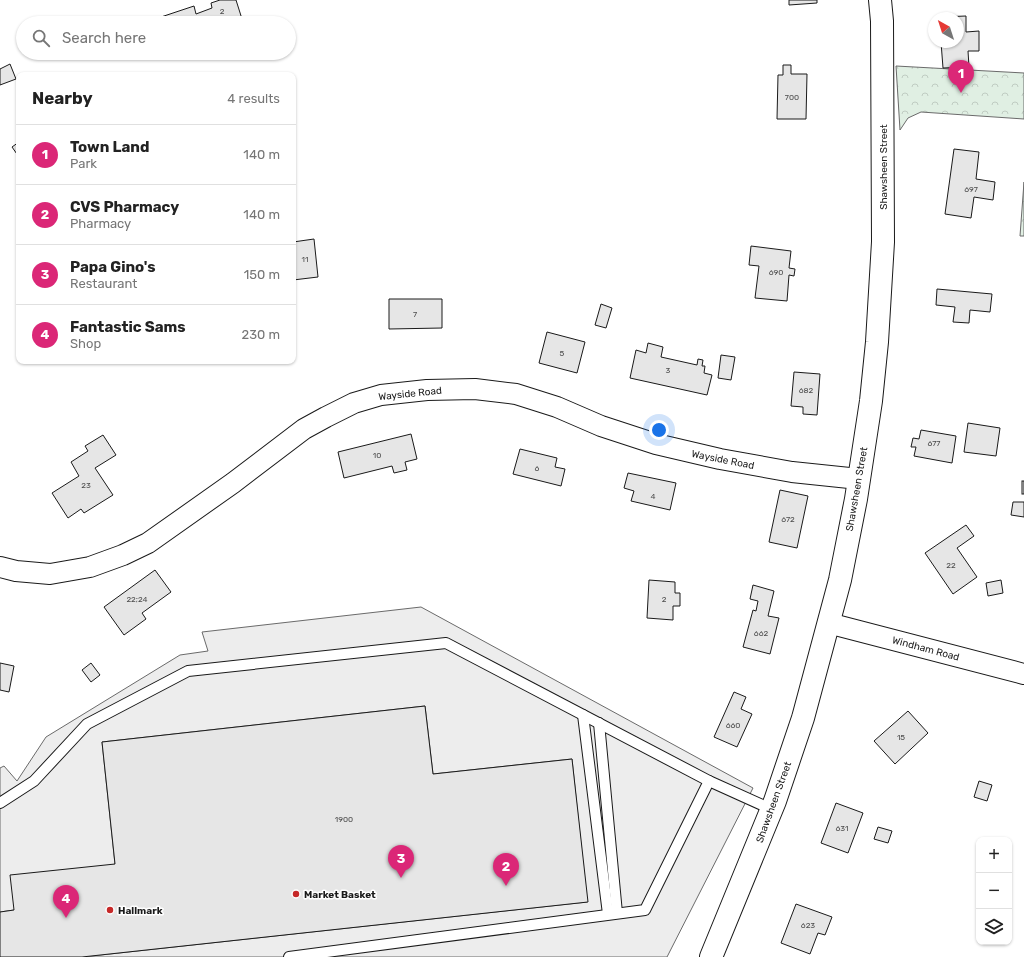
<!DOCTYPE html>
<html lang="en">
<head>
<meta charset="utf-8">
<style>
  :root { --surface:#fff; --page:#f2f2f2; --text:#222; --muted:#767676; --line:#e0e0e0; --accent:#db2777 }
  body { margin:0; font-family:Rubik,sans-serif; background:var(--page); color:var(--text) }
  .controls { position:absolute; right:12px; bottom:12px; display:grid; overflow:hidden; border-radius:8px; box-shadow:0 1px 3px #0004 }
  .controls button { width:36px; height:36px; display:grid; place-items:center; padding:0; border:0; border-bottom:1px solid var(--line); background:var(--surface); color:var(--text); font:20px sans-serif }
  .compass { position:absolute; left:928px; top:12px; width:36px; height:36px; border-radius:50%; background:var(--surface); box-shadow:0 1px 3px #0004; rotate:321deg }
  .you { position:absolute; left:659px; top:430px; width:14px; height:14px; margin:-10px; border:3px solid #fff; border-radius:50%; background:#1a73e8; box-shadow:0 0 0 6px #1a73e833 }
  .badge { display:grid; place-items:center; width:26px; height:26px; border-radius:50%; background:var(--accent); color:#fff; font-size:13px; font-weight:700 }
  .pin { position:absolute; translate:-50% -33px; filter:drop-shadow(0 1px 2px #0008) }
  .pin::after { content:''; position:absolute; top:21px; width:14px; height:12px; background:inherit; clip-path:polygon(0 0,100% 0,50% 100%) }
  .list { margin:0; padding:0; list-style:none }
  h2 { display:flex; justify-content:space-between; align-items:center; height:52px; margin:0; padding:0 16px; font-size:17px }
  h2 small { font-size:13px; font-weight:400; color:var(--muted) }
  .list li { display:grid; grid-template-columns:26px 1fr auto; gap:12px; align-items:center; box-sizing:border-box; height:60px; padding:0 16px; border-top:1px solid var(--line) }
  .list b { display:block; font-size:15px; white-space:nowrap }
  .list p { margin:0; font-size:13px; white-space:nowrap; color:var(--muted) }
  .list em { font-size:13px; font-style:normal; color:var(--muted) }
  .icon { flex:none; width:22px; height:22px; fill:none; stroke:currentColor; stroke-width:2; stroke-linecap:round; stroke-linejoin:round }
  .map { position:relative; flex:none; width:1024px; height:957px; overflow:hidden }
  .search { position:absolute; background:var(--surface); box-shadow:0 1px 3px #0004; left:16px; top:16px; width:280px; height:44px; display:flex; align-items:center; gap:10px; box-sizing:border-box; padding:0 14px; border-radius:22px; color:var(--muted); font-size:15px }
  .panel { position:absolute; background:var(--surface); box-shadow:0 1px 3px #0004; left:16px; top:72px; width:280px; height:292px; border-radius:8px }
  .map>svg:first-child { display:block }
  .park { fill:url(#park-crowns); stroke:#6a6a6a }
  .parking { fill:#ededed; stroke:#6a6a6a }
  .building { fill:#e6e6e6; stroke:#1a1a1a }
  .lines { fill:none; stroke-linecap:round; stroke-linejoin:round }
  .lane-casing { stroke:#1a1a1a; stroke-width:12 }
  .street-casing { stroke:#1a1a1a; stroke-width:22 }
  .secondary-casing { stroke:#1a1a1a; stroke-width:24 }
  .lane { stroke:#fff; stroke-width:10 }
  .street { stroke:#fff; stroke-width:20 }
  .secondary { stroke:#fff; stroke-width:22 }
  .poi-dot { fill:#c62828; stroke:#fff; stroke-width:1.5 }
  .labels { text-anchor:middle; stroke-width:3; stroke-linejoin:round; paint-order:stroke }
  .number-label { font-size:8px; fill:#4d4d4d }
  .street-label { font-size:10px; fill:#1a1a1a; stroke:#fff }
  .poi-label { font-size:10px; font-weight:bold; fill:#1a1a1a; stroke:#fff; text-anchor:start }
</style>
</head>
<body>
<div class="map">
<svg width="1024" height="957" viewBox="0 0 1024 957">
  <defs>
    <pattern id="park-crowns" width="20" height="18" patternUnits="userSpaceOnUse"><rect width="20" height="18" fill="#e0efe3"/><path d="M2 6a3 3 0 1 1 6 0M12 15a3 3 0 1 1 6 0" fill="none" stroke="#c0ccc2"/></pattern>
  </defs>
  <rect width="100%" height="100%" fill="#fff"/>
  <g class="park">
    <path d="M896 66 1024 73V119L921 112 908 118 900 130Z"/>
    <path d="M1024 182V236H1020Z"/>
  </g>
  <path class="parking" d="M421 607 753 788 667 957H82L587 902 572 759 433 774 425 706 102 742 115 864 14 910 0 912V768L4 766 17 781 46 737 180 655 208 651 202 632Z"/>
  <g class="building">
    <path d="M220 0H236L242 19 230 23H157L155 19 194 6 196 14 212 8 211 3Z"/>
    <path d="M789 0H817V3L789 5Z"/>
    <path d="M966 16V32L979 31V51H968L969 67 943 68 941 42H958V18L940 17Z"/>
    <path d="M10 64 16 79 0 85V69Z"/>
    <path d="M783 65H791V74H807L806 119H777L778 75H783Z"/>
    <path d="M19 142V157L12 147Z"/>
    <path d="M954 149 979 152 976 179 995 182 993 200 974 197 971 218 945 214Z"/>
    <path d="M314 239 318 277 293 280V242Z"/>
    <path d="M751 246 791 251 789 268 795 269 794 276 789 275 787 301 755 298 759 266 749 265Z"/>
    <path d="M937 289 992 294 990 312 970 310 969 323 953 322 955 307 936 305Z"/>
    <path d="M389 299H442V328L389 329Z"/>
    <path d="M601 304 612 308 606 328 595 325Z"/>
    <path d="M547 332 585 342 577 373 539 363Z"/>
    <path d="M648 343 663 347 661 357 697 365 698 359 703 360 702 366H705L704 373 712 375 707 395 630 378 636 350 646 353Z"/>
    <path d="M721 355 735 357 731 380 718 378Z"/>
    <path d="M794 372 820 374 817 415 803 414V407L791 406Z"/>
    <path d="M968 423 1000 428 996 456 964 452Z"/>
    <path d="M921 430 956 436 952 463 914 456 916 447H911L913 438 919 439Z"/>
    <path d="M411 434 417 459 405 462 407 470 394 473 392 466 344 478 338 452Z"/>
    <path d="M103 435 116 455 95 468 113 495 84 513 81 509 68 518 52 493 79 476 71 462 88 451 85 446Z"/>
    <path d="M520 449 557 458 555 467 565 469 561 486 513 474Z"/>
    <path d="M628 473 676 483 670 510 631 501 634 491 624 488Z"/>
    <rect x="1022" y="481" width="2" height="13"/>
    <path d="M780 490 808 496 797 548 769 542Z"/>
    <path d="M1013 502H1024V517L1011 515Z"/>
    <path d="M966 525 974 536 957 548 977 577 953 594 925 553Z"/>
    <path d="M155 570 171 592 142 613 146 619 124 635 104 607Z"/>
    <path d="M649 580 675 582V593H680V606H673V620L647 618Z"/>
    <path d="M1001 580 1003 593 988 596 986 583Z"/>
    <path d="M753 585 774 591 768 616 779 618 770 654 743 647 753 610 756 611 758 601 750 599Z"/>
    <path d="M0 663 14 666 9 692 0 690Z"/>
    <path d="M91 663 100 675 91 682 82 670Z"/>
    <path d="M734 692 746 697 741 709 752 714 737 747 714 737Z"/>
    <path d="M425 706 433 774 572 759 588 902 82 957H0V912L14 910 10 875 115 864 102 742Z"/>
    <path d="M908 711 928 733 895 764 874 741Z"/>
    <path d="M979 781 992 785 987 801 974 797Z"/>
    <path d="M836 803 863 813 848 853 821 843Z"/>
    <path d="M878 827 892 831 888 843 874 839Z"/>
    <path d="M796 904 832 917 825 935 818 933 810 954 781 943Z"/>
  </g>
  <g class="lines">
    <defs>
      <g id="lane">
        <path d="M583 715 608 914"/>
        <path d="M599 723 617 913"/>
        <path d="M0 803 34 781 87 724 188 671 446 643 709 781"/>
        <path d="M289 957 645 910 709 781 771 809"/>
      </g>
      <g id="street">
        <path d="M0 567 16 571 50 574 90 567 123 555 148 543 233 483 304 429 326 417 354 403 381 395 427 390 475 389 516 394 557 407 601 426 656 444 720 459 792 472 859 479"/>
        <path d="M828 623 1024 674"/>
      </g>
      <path id="secondary" d="M711 957 775 801 803 718 840 580 856 499 871 401 877 342 883 242 882 21 880 0"/>
    </defs>
    <use href="#lane" class="lane-casing"/>
    <use href="#street" class="street-casing"/>
    <use href="#secondary" class="secondary-casing"/>
    <use href="#lane" class="lane"/>
    <use href="#street" class="street"/>
    <use href="#secondary" class="secondary"/>
  </g>
  <g class="poi-dot">
    <circle cx="296" cy="894" r="4"/>
    <circle cx="110" cy="910" r="4"/>
  </g>
  <g class="labels">
    <g class="number-label">
      <text x="222" y="14">2</text>
      <text x="792" y="100">700</text>
      <text x="971" y="192">697</text>
      <text x="305" y="262">11</text>
      <text x="776" y="275">690</text>
      <text x="415" y="317">7</text>
      <text x="562" y="356">5</text>
      <text x="668" y="373">3</text>
      <text x="806" y="393">682</text>
      <text x="934" y="446">677</text>
      <text x="377" y="458">10</text>
      <text x="537" y="471">6</text>
      <text x="86" y="488">23</text>
      <text x="653" y="499">4</text>
      <text x="788" y="522">672</text>
      <text x="951" y="568">22</text>
      <text x="137" y="602">22;24</text>
      <text x="664" y="602">2</text>
      <text x="761" y="636">662</text>
      <text x="733" y="728">660</text>
      <text x="901" y="740">15</text>
      <text x="344" y="822">1900</text>
      <text x="842" y="831">631</text>
      <text x="808" y="928">623</text>
    </g>
    <g class="street-label">
      <text transform="translate(883 167) rotate(-90)" y="4">Shawsheen Street</text>
      <text transform="translate(410 393) rotate(-6)" y="4">Wayside Road</text>
      <text transform="translate(723 459) rotate(11)" y="4">Wayside Road</text>
      <text transform="translate(856 489) rotate(-80)" y="4">Shawsheen Street</text>
      <text transform="translate(926 648) rotate(15)" y="4">Windham Road</text>
      <text transform="translate(773 802) rotate(-70)" y="4">Shawsheen Street</text>
    </g>
    <g class="poi-label">
      <text x="304" y="898">Market Basket</text>
      <text x="118" y="914">Hallmark</text>
    </g>
  </g>
</svg>
<div class="controls">
<button>+</button>
<button>−</button>
<button><svg class="icon" aria-label="layers" viewBox="0 0 24 24"><path d="M12 4l9 5-9 5-9-5zM3 14l9 5 9-5"/></svg></button>
</div>
<svg class="compass" viewBox="-18 -18 36 36"><path d="M0-13l5 13h-10z" fill="#e53935"/><path d="M0 13l5-13h-10z" fill="#767676"/></svg>
<div class="you"></div>
<div class="pin badge" style="left:961px;top:93px">1</div>
<div class="pin badge" style="left:506px;top:886px">2</div>
<div class="pin badge" style="left:401px;top:878px">3</div>
<div class="pin badge" style="left:66px;top:918px">4</div>
<div class="search"><svg class="icon" aria-label="search" viewBox="0 0 24 24"><circle cx="10" cy="10" r="6"/><path d="M15 15l6 6"/></svg>Search here</div>
<section class="panel">
<h2>Nearby<small>4 results</small></h2>
<ul class="list">
<li><span class="badge">1</span><div><b>Town Land</b><p>Park</p></div><em>140 m</em></li>
<li><span class="badge">2</span><div><b>CVS Pharmacy</b><p>Pharmacy</p></div><em>140 m</em></li>
<li><span class="badge">3</span><div><b>Papa Gino's</b><p>Restaurant</p></div><em>150 m</em></li>
<li><span class="badge">4</span><div><b>Fantastic Sams</b><p>Shop</p></div><em>230 m</em></li>
</ul>
</section>
</div>
</body>
</html>
